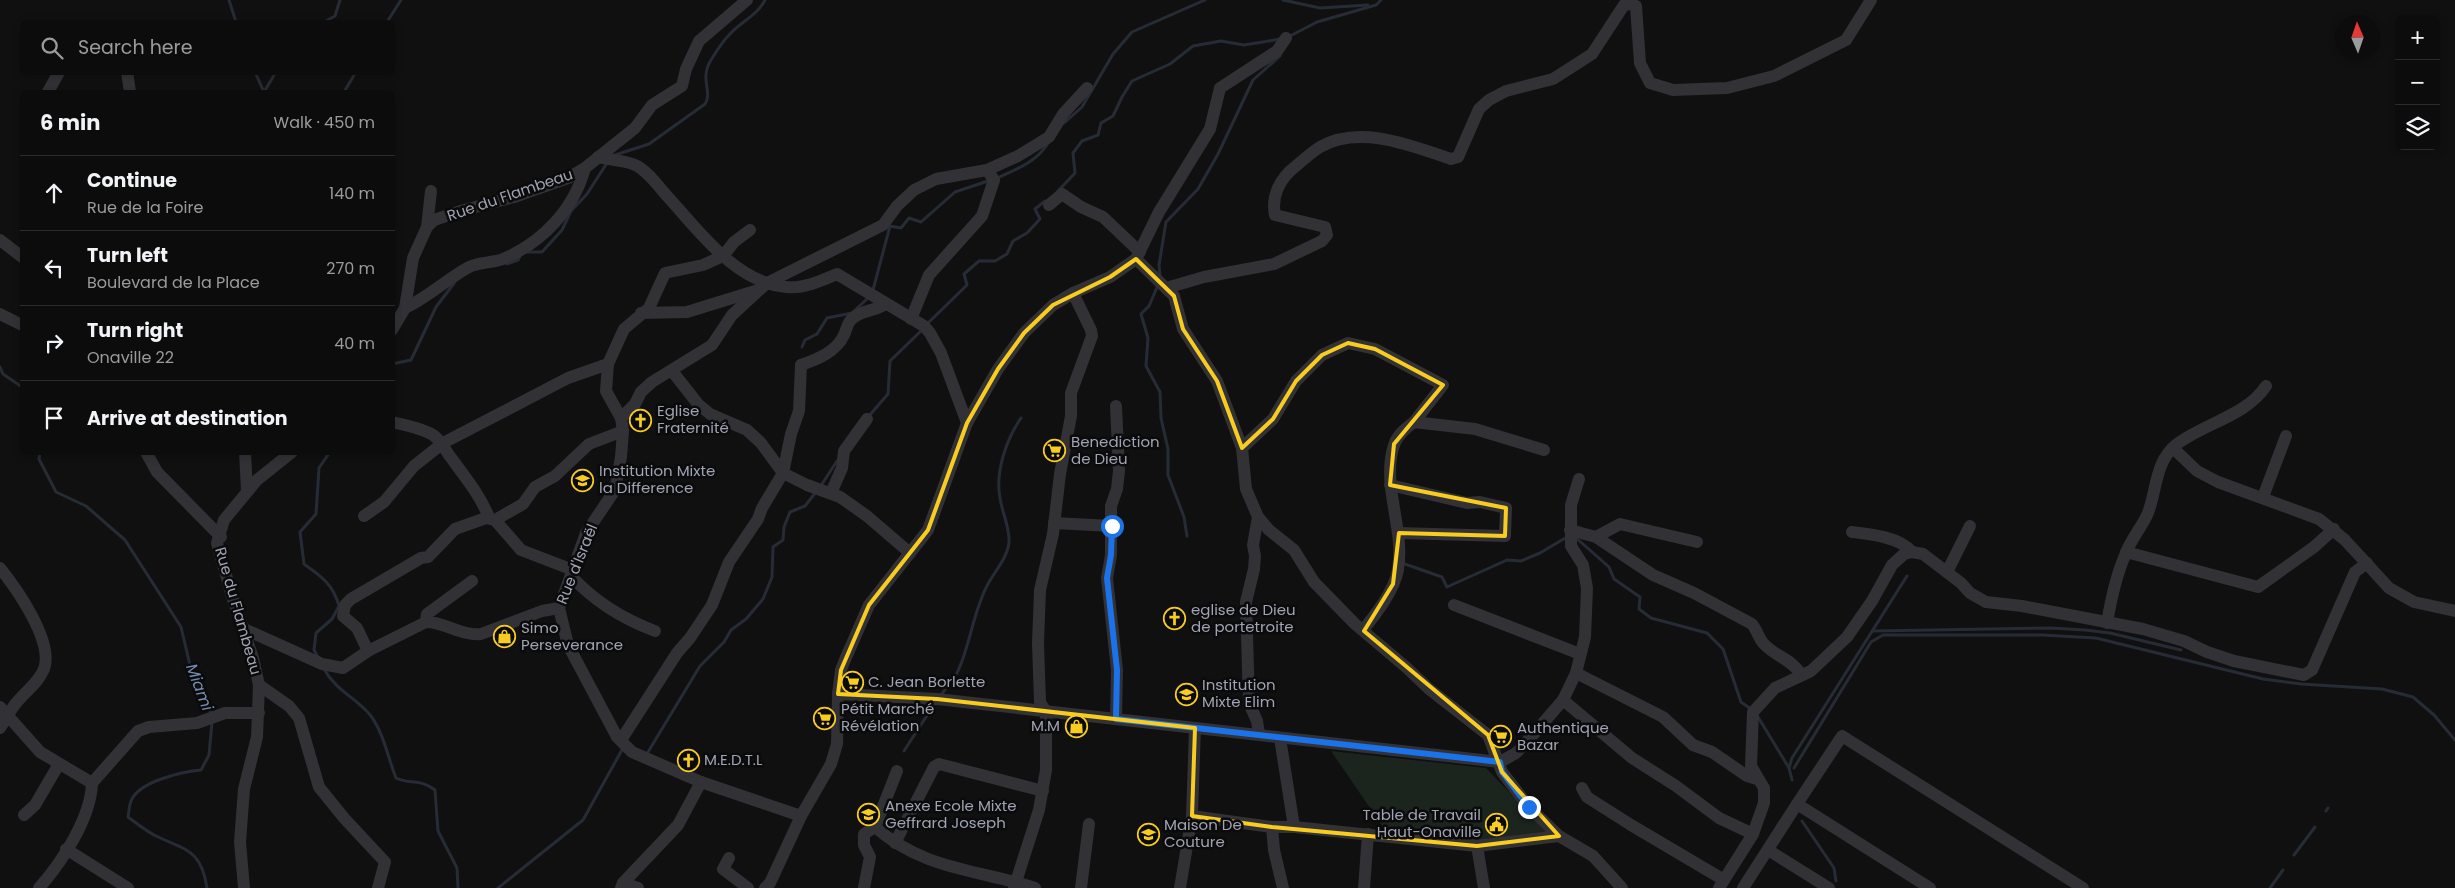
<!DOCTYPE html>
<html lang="en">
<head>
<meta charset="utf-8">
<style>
  :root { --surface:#0c0c0d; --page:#1a1a1b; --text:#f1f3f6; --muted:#9a9b9d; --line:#2c2c2e }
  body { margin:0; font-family:Poppins,sans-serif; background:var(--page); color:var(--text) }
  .controls { position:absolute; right:15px; top:15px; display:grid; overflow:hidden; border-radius:8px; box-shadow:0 2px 8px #0003 }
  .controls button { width:45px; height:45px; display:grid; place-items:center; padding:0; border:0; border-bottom:1px solid var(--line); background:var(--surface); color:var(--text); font:25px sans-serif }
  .compass { position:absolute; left:2335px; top:15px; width:45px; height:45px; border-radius:50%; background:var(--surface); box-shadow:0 2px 8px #0003; rotate:358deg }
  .stop { position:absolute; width:15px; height:15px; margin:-11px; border:4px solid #1a73e8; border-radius:50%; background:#fff }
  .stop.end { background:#1a73e8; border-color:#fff; box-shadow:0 1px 5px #0008 }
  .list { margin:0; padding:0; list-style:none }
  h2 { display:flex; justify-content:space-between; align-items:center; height:65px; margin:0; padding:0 20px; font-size:21px }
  h2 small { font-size:16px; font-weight:400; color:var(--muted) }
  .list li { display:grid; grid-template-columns:32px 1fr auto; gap:15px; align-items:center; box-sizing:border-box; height:75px; padding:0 20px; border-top:1px solid var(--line) }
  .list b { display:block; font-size:19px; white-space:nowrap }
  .list p { margin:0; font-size:16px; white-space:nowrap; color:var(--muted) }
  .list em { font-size:16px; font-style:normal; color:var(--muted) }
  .icon { flex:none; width:28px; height:28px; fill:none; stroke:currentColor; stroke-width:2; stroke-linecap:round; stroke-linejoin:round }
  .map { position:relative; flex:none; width:2455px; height:888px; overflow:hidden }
  .search { position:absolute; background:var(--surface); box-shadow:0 2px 8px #0003; left:20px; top:20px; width:375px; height:55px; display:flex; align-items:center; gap:12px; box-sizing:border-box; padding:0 18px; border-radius:8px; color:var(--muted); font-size:19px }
  .panel { position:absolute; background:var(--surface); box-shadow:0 2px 8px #0003; left:20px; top:90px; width:375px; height:365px; border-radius:8px }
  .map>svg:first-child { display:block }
  .green { fill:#1c241e }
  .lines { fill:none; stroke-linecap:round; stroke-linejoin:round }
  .stream { stroke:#262c35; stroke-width:3 }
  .minor { stroke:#313136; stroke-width:12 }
  .route { stroke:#1a73e8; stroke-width:6 }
  .marked { fill:none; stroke:#f9cd20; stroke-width:4; stroke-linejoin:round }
  .labels { text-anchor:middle; stroke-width:5; stroke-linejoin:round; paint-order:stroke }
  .street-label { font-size:15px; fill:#a0a3b3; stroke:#0b0b0c }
  .poi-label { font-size:15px; fill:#a0a3b3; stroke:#0b0b0c; text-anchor:start }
  .water-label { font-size:16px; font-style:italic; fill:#758cb0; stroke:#0b0b0c }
</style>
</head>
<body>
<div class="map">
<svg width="2455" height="888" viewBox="0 0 2455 888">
  <rect width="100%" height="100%" fill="#101011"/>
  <path class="green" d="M1331 751 1486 768 1551 836 1486 843 1385 830Z"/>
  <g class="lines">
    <g class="stream">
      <path d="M229 0 236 22"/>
      <path d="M1283 0 1320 8 1368 5"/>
      <path d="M324 22 335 16 340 0"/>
      <path d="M387 22 401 0"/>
      <path d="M1290 36 1317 22 1376 5 1381 0"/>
      <path d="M255 72 264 92"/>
      <path d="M264 92 276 72"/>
      <path d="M344 92 356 72"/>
      <path d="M1064 123 1082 107 1113 54 1132 32 1205 0"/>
      <path d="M615 155 649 144 705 104C713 92 699 79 711 60 716 52 722 42 729 35 740 22 757 16 765 0"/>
      <path d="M997 178C1015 170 1037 162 1048 143"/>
      <path d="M1058 191 1075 173 1073 153 1082 141 1098 135 1101 123 1113 116 1122 97 1132 81 1170 64 1193 46 1221 41 1244 45 1281 39"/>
      <path d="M527 252H542L562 230 571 211 587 194 607 163"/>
      <path d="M507 264 518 260 520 256"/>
      <path d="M1160 276 1159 265 1166 222 1198 189 1218 154 1253 80 1280 56"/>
      <path d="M1158 285 1149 306 1141 314 1148 338 1146 366 1160 392 1161 418 1168 449V475L1184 517 1187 536"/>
      <path d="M873 290 890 226 901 228 909 218 921 222 955 192 991 180"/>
      <path d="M926 325 967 285 964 274 979 261H995L1007 254 1013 241 1027 233 1040 219 1035 209 1045 201"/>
      <path d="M802 347 805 340 817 334 827 318 852 313 868 298"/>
      <path d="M392 364 411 360 436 307 455 282"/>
      <path d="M0 367 3 374 22 387"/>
      <path d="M868 417 888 394 890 361 922 330"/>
      <path d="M40 452 39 459 56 492 86 506 125 540 181 627 193 678 211 713"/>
      <path d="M820 487 837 461"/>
      <path d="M1575 537 1609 567 1614 579 1640 597 1639 609 1651 618 1707 633 1723 649 1741 702 1751 709"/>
      <path d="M1402 563 1442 577 1447 587 1507 560 1521 561 1540 553 1567 537"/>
      <path d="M1872 631 2051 628 2085 630 2110 633 2181 650"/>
      <path d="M318 657 314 650 316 633 332 619 339 606C333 584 321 576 304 564L300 532 316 514 319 468 330 452"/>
      <path d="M324 669C336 691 357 698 371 716 384 734 388 758 396 778 410 785 420 778 435 790L438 831 457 868 458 888"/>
      <path d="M940 696C946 688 954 680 958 671 971 643 973 611 988 584 995 571 1007 558 1009 543 1010 527 1002 513 1000 498 995 472 1006 440 1021 418"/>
      <path d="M1758 717 1789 768 1792 780"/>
      <path d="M904 751 935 703"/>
      <path d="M648 752 700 666 724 642 731 630 746 619 763 599 772 577 773 547 783 540 784 527 790 512 805 506 816 492"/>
      <path d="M1789 768 1792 758 1907 576"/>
      <path d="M1794 768 1871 642 1883 635H2042L2096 638 2263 679 2301 684 2382 689 2413 697 2434 715 2455 740"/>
      <path d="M2326 811 2328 808"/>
      <path d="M1802 821 1834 868 1836 881"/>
      <path d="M2294 855 2315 827"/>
      <path d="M207 888C201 848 184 850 154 835 145 830 136 823 128 817 129 812 129 806 131 801 139 781 182 772 201 770L209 755 212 722"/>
      <path d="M498 888 583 820 623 748"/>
      <path d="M2270 888 2283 870"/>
    </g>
    <g class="minor">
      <path d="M127 72 130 92"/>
      <path d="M48 92 59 72"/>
      <path d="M598 157C609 160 624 160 635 165 647 170 659 187 668 197 699 231 736 283 786 287 803 289 821 281 837 274L924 326 930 333 941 353 967 423"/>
      <path d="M1049 205 1062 194 1081 207 1103 217 1140 252"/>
      <path d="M427 227 431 191"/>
      <path d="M750 230 734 242 723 256 703 265 665 273 649 308 624 329 608 364 606 391 621 418 623 431 621 457 615 490 586 533 559 608 568 645 617 737 632 752 701 782 801 816"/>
      <path d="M0 240 22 257"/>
      <path d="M1136 259 1174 296 1183 329 1217 381 1242 448 1246 489 1258 517 1269 530 1294 550 1314 582 1355 624 1407 668 1429 689 1488 735 1502 772 1529 807 1559 836 1593 856 1622 888"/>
      <path d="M1166 288 1204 277 1274 264 1322 241 1327 235 1325 227 1275 215C1271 196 1280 178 1296 166 1304 159 1312 152 1320 147 1360 124 1412 146 1451 159L1458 157 1479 109 1489 100 1506 91 1553 79 1592 54 1624 5 1631 4 1636 6 1640 63 1650 83 1673 90 1727 88 1774 76 1846 40 1871 0"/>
      <path d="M405 308C428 297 447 279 469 267 479 262 493 263 503 259 543 242 574 209 585 168"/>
      <path d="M641 313 687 312 755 291"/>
      <path d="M0 314 22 325"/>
      <path d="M911 319 929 275 982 216 994 180 987 170"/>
      <path d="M392 330 405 308 413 258 427 227 434 220 464 210 514 197 568 178 585 168 635 128 652 105 682 86 686 69 699 41 747 0"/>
      <path d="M672 371 698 404 710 414 747 430 761 443 783 473 807 485 840 497 867 516 910 553"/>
      <path d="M621 418 635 404 641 392 652 382 712 345 732 315 767 283 883 225 897 206 914 190 936 179 987 170 1018 156 1049 137 1063 114 1087 88"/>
      <path d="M392 422C405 425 422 428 433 435 443 442 445 451 452 459 465 477 479 494 488 515L486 518"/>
      <path d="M1242 448 1273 419 1296 381 1322 355 1348 343 1375 349 1443 385 1414 422"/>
      <path d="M2173 448 2197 471 2218 482 2319 519 2345 540 2389 588 2414 602 2455 611"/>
      <path d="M146 452 157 472 221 537"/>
      <path d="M245 452 247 491"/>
      <path d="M1390 485 1467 503 1480 502 1506 508 1505 536 1399 533"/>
      <path d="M831 493 842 468 844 451 867 419"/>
      <path d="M2263 497 2286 436"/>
      <path d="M364 516 384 502 414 466 443 443 568 378 608 364"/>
      <path d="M1258 517 1253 545 1255 556 1254 569 1246 602 1249 703 1257 721 1259 734"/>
      <path d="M495 520 523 504 535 487 555 476 589 444 623 431"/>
      <path d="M1054 523 1112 526"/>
      <path d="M1570 530 1596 537 1653 575 1694 593 1752 624C1757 630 1759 639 1764 644 1776 657 1790 658 1801 674"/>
      <path d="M1852 532C1870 534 1900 537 1912 552"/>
      <path d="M1596 537 1620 524 1697 542"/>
      <path d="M2126 552 2258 587 2314 547 2334 529"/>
      <path d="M0 568C17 589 54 642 44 669 38 683 27 690 17 702 10 710 6 719 0 728"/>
      <path d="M1947 572 1970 526"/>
      <path d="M571 576C594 601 623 619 655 631"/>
      <path d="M1454 605 1580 654"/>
      <path d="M426 622 427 614 472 581"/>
      <path d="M2107 623C2111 599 2116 575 2126 553 2131 539 2142 527 2148 513 2157 489 2155 461 2177 444 2205 423 2246 416 2266 386"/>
      <path d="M242 628 322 664 343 668 368 651 426 622C445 622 461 636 481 634L542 611 559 608"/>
      <path d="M1363 630C1376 614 1394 591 1398 570 1405 528 1381 485 1394 445 1397 435 1406 428 1414 422L1475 429 1544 450"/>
      <path d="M368 651 357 628 343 616 345 605 351 599 421 558 428 557 455 529 486 518 495 520 521 550 573 570"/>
      <path d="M1576 673 1663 717 1693 745 1712 752 1747 776 1757 779"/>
      <path d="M259 685 289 706 299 718 319 787 344 818 385 862 378 888"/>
      <path d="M838 694 937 699 1500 762"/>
      <path d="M1563 700 1632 758 1676 786 1719 818 1753 834"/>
      <path d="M0 707 40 752 92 783 138 731 149 727 197 723 225 713H259"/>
      <path d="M1116 719 1117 670 1107 578 1111 555V506L1117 489 1119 471 1116 406"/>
      <path d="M1280 738 1294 827"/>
      <path d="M621 740 677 653 690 638 712 605 729 562 758 519 762 508 783 473 791 434 799 411 801 365C818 359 836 352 844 335 847 329 847 322 853 318 862 310 876 311 885 304"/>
      <path d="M1500 762 1516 753 1532 736 1563 700 1576 673 1585 637 1587 588 1583 565 1571 546V505L1579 479"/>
      <path d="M1582 788 1587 797 1631 825 1724 880"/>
      <path d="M1797 804 1842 736 2083 888"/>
      <path d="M24 815 35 805 59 764"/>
      <path d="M1192 816 1272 827H1294L1477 846 1559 836"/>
      <path d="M875 827C924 870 976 869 1035 888"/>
      <path d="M1272 827 1274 850 1283 888"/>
      <path d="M895 843 934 767 939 764 1043 791"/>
      <path d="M1477 846 1484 888"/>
      <path d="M66 849 128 888"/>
      <path d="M1768 850 1829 888"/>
      <path d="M729 858 723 869 748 888"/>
      <path d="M623 883 638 888"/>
      <path d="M39 888C62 862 91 818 92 783"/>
      <path d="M244 888 240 842 244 789 257 737 259 685 253 658 232 596 217 543 224 520 238 503 257 480 292 452"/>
      <path d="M621 888 623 883 678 825 701 782"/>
      <path d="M765 888 770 883 801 816 831 764 837 744 838 694 841 670 844 662 869 605 928 530 967 423 998 369 1024 333 1053 305 1073 293 1110 277 1136 259 1159 212 1210 129 1220 88 1277 51 1286 38"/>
      <path d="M864 888 870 857 864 845V834L875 827 897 771"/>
      <path d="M1014 888 1039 810 1046 770V712L1040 702 1038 643 1040 590 1053 534 1060 474 1071 416V393L1092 336 1091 330 1073 293"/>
      <path d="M1081 888 1089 824"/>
      <path d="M1180 888 1192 816 1195 728"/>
      <path d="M1364 888 1368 834"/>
      <path d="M1719 888 1753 834 1764 803V788L1751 766 1753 712 1775 688 1811 671 1847 637 1872 601 1892 565 1904 554 1912 552 1923 554 1961 583 1970 593 1986 602 2022 606 2143 629 2184 641 2207 652 2234 661 2304 675 2312 670 2355 572 2367 563"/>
      <path d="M1743 888 1797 804 1930 888"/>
    </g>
  </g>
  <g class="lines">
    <path class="route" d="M1112 526 1111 555 1107 578 1117 670 1116 719 1500 762 1502 772 1529 807"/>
  </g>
  <path class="marked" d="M1136 259 1174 296 1183 329 1217 381 1242 448 1273 419 1296 381 1322 355 1348 343 1375 349 1443 385 1394 444 1390 485 1506 508 1505 536 1399 533 1393 584 1364 631 1488 735 1502 772 1559 836 1477 846 1272 827 1192 816 1195 728 937 699 838 694 841 670 869 605 928 530 967 423 998 369 1024 333 1053 305 1110 277Z"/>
  <defs>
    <symbol id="church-ring" viewBox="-11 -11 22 22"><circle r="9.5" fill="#0b0b0c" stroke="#f9cd20" stroke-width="1.5"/><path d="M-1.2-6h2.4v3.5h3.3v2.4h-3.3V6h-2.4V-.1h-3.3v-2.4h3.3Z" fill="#f9cd20"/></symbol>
    <symbol id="supermarket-ring" viewBox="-11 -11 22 22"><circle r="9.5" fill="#0b0b0c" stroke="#f9cd20" stroke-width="1.5"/><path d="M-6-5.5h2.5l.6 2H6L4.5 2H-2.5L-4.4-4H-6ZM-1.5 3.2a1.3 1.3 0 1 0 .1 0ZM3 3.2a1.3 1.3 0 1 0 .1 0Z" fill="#f9cd20"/></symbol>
    <symbol id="school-ring" viewBox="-11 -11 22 22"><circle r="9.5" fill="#0b0b0c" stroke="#f9cd20" stroke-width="1.5"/><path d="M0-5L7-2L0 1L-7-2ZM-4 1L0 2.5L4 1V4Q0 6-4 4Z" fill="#f9cd20"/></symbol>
    <symbol id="shop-ring" viewBox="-11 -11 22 22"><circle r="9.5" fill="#0b0b0c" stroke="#f9cd20" stroke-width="1.5"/><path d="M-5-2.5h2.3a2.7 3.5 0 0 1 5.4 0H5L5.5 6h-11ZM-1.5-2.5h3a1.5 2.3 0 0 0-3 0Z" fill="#f9cd20"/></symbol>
    <symbol id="civic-ring" viewBox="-11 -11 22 22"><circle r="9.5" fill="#0b0b0c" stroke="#f9cd20" stroke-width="1.5"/><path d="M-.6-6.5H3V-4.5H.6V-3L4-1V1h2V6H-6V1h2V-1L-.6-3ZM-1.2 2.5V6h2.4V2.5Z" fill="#f9cd20"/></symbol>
  </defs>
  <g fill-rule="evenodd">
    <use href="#church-ring" x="628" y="408" width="25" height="25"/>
    <use href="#supermarket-ring" x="1042" y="438" width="25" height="25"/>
    <use href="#school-ring" x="570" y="468" width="25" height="25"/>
    <use href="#church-ring" x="1162" y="606" width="25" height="25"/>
    <use href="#shop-ring" x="492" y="624" width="25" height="25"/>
    <use href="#supermarket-ring" x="840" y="670" width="25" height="25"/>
    <use href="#school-ring" x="1174" y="682" width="25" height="25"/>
    <use href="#supermarket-ring" x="812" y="706" width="25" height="25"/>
    <use href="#shop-ring" x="1064" y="714" width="25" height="25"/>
    <use href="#supermarket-ring" x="1488" y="724" width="25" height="25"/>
    <use href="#church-ring" x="676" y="748" width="25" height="25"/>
    <use href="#school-ring" x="856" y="802" width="25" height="25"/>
    <use href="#civic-ring" x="1484" y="812" width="25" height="25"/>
    <use href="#school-ring" x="1136" y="822" width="25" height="25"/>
  </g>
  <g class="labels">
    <g class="street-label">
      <text transform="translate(510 195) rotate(-19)" y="5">Rue du Flambeau</text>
      <text transform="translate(577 564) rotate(-68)" y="5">Rue d'Israël</text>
      <text transform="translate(238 611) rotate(74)" y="5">Rue du Flambeau</text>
    </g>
    <g class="poi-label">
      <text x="657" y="416">Eglise<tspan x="657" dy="17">Fraternité</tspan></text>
      <text x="1071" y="447">Benediction<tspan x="1071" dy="17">de Dieu</tspan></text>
      <text x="599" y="476">Institution Mixte<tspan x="599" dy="17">la Difference</tspan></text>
      <text x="1191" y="615">eglise de Dieu<tspan x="1191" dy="17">de portetroite</tspan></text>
      <text x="521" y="633">Simo<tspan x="521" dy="17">Perseverance</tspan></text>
      <text x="868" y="687">C. Jean Borlette</text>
      <text x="1202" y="690">Institution<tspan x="1202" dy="17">Mixte Elim</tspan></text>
      <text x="841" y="714">Pétit Marché<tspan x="841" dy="17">Révélation</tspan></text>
      <text x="1060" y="731" text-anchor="end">M.M</text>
      <text x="1517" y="733">Authentique<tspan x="1517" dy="17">Bazar</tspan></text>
      <text x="704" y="765">M.E.D.T.L</text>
      <text x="885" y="811">Anexe Ecole Mixte<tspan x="885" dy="17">Geffrard Joseph</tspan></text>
      <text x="1481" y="820" text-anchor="end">Table de Travail<tspan x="1481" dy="17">Haut-Onaville</tspan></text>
      <text x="1164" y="830">Maison De<tspan x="1164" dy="17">Couture</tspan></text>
    </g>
    <g class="water-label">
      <text transform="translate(200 687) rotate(69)" y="6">Miami</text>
    </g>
  </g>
</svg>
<div class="controls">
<button>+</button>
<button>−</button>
<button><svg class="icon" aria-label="layers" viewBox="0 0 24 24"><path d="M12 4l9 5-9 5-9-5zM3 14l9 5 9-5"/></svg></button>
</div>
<svg class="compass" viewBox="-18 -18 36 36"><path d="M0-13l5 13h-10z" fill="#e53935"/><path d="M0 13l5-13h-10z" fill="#9a9b9d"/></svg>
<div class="stop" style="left:1112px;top:526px"></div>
<div class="stop end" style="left:1529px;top:807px"></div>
<div class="search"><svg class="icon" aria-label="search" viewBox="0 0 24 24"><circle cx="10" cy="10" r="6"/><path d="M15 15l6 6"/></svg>Search here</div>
<section class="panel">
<h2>6 min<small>Walk · 450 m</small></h2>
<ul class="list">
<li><svg class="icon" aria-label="ahead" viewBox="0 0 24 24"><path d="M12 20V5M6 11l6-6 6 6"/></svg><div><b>Continue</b><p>Rue de la Foire</p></div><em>140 m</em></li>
<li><svg class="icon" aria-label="left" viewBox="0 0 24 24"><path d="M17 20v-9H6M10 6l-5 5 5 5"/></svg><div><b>Turn left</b><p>Boulevard de la Place</p></div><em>270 m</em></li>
<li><svg class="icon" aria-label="right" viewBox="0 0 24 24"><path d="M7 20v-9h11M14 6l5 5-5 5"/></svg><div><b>Turn right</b><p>Onaville 22</p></div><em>40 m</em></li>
<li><svg class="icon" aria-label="arrive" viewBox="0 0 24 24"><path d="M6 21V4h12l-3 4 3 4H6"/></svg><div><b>Arrive at destination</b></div></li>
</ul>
</section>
</div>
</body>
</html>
